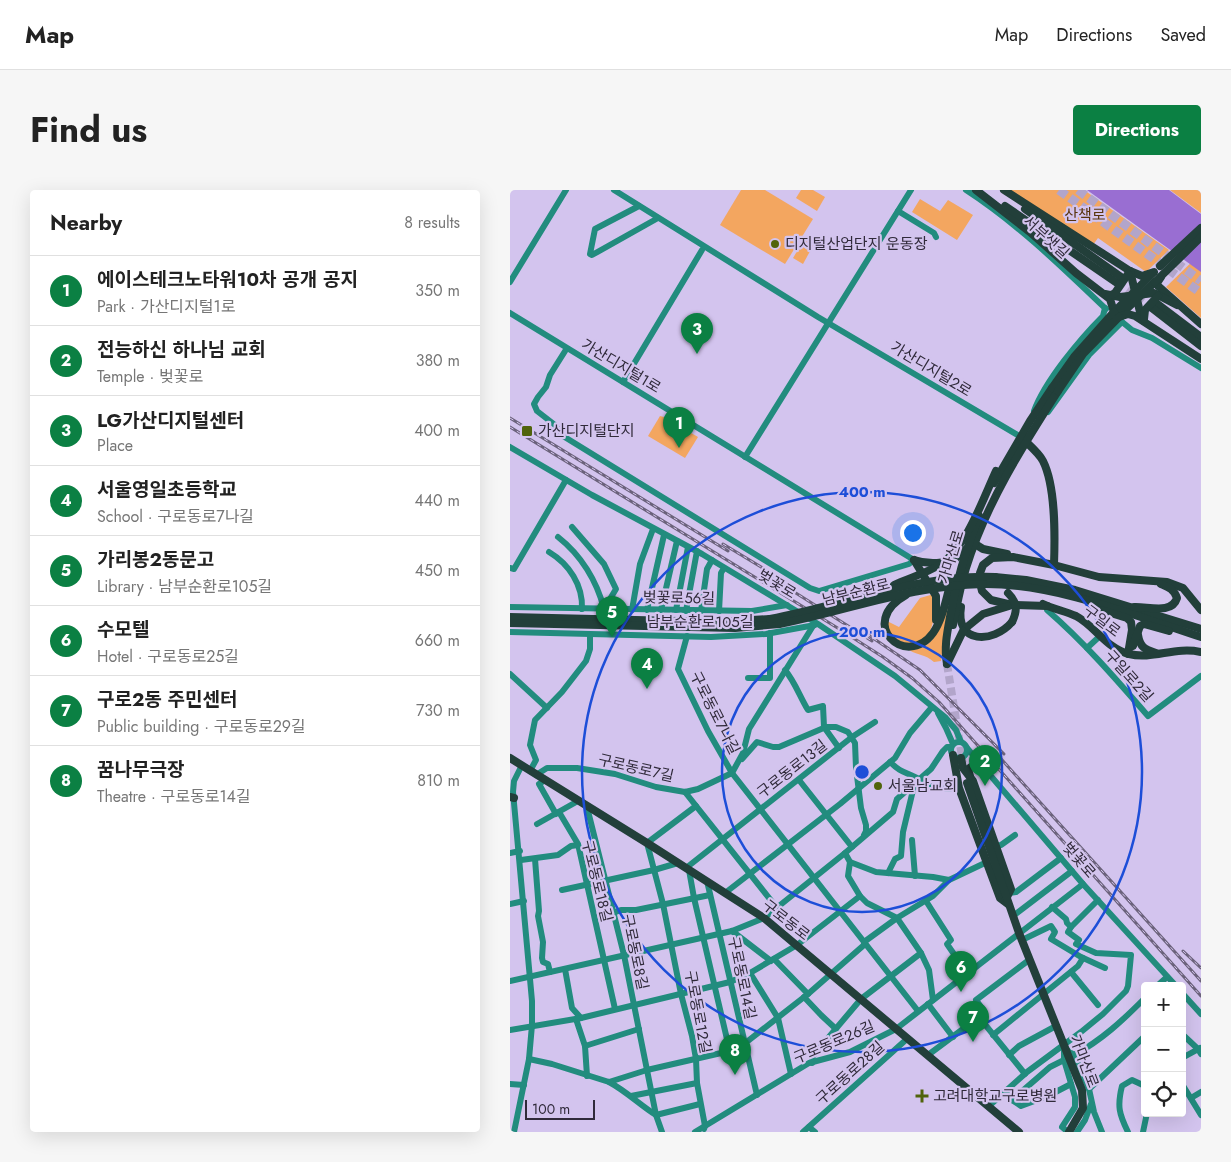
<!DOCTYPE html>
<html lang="en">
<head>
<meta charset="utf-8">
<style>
  :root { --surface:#fff; --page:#f6f6f6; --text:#222; --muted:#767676; --line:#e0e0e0; --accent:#0b8043 }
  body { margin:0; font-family:Jost,"Noto Sans KR",sans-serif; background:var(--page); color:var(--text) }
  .controls { position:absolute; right:15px; bottom:15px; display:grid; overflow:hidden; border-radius:5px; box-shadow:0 5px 20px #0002 }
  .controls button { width:45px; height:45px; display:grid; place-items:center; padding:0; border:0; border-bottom:1px solid var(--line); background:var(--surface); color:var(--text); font:25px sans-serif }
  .scale { position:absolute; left:15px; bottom:12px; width:70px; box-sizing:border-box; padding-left:5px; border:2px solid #302a3a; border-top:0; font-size:14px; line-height:18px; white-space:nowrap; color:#302a3a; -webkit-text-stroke:4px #d3c4ee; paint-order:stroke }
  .you { position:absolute; left:402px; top:342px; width:18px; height:18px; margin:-12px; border:4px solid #fff; border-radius:50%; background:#1a73e8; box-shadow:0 0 0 8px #1a73e833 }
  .badge { display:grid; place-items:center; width:32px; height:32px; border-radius:50%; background:var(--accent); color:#fff; font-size:16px; font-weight:700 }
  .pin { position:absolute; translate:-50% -41px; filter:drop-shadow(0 1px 2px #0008) }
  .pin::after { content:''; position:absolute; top:26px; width:18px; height:15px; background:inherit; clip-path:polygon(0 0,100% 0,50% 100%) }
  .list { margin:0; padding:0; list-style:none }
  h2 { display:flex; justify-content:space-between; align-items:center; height:65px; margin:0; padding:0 20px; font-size:21px }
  h2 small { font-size:16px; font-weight:400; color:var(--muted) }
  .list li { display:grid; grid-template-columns:32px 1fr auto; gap:15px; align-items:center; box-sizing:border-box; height:70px; padding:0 20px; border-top:1px solid var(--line) }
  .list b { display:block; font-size:19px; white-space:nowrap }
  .list p { margin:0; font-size:16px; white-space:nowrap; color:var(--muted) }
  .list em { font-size:16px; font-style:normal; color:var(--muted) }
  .icon { flex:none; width:28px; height:28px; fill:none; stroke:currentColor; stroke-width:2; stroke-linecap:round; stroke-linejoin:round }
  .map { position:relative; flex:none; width:691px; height:942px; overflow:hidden; border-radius:5px }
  header { display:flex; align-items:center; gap:30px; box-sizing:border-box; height:70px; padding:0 25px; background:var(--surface); border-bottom:1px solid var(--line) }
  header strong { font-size:24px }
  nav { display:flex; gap:28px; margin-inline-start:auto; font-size:18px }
  .intro { display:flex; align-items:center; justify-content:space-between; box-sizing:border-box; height:120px; padding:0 30px }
  h1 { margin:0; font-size:35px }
  .button { padding:12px 22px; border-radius:5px; background:var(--accent); color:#fff; font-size:18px; font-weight:700 }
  main { display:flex; gap:30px; padding:0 30px }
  aside { flex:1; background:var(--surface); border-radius:5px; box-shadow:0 5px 20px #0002 }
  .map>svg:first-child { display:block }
  .green { fill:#f3a660 }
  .water { fill:#996ed2 }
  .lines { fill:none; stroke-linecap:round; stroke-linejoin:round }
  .major-tunnel { stroke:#b2a5ca; stroke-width:8; stroke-dasharray:8 4; stroke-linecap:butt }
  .highway-tunnel { stroke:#b2a5ca; stroke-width:9; stroke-dasharray:9 4.5; stroke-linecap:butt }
  .minor { stroke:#228c7e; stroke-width:6 }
  .major { stroke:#223f3a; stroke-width:8 }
  .rail-casing { stroke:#6b627b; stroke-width:3 }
  .rail { stroke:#d3c4ee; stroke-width:1; stroke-dasharray:4; stroke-linecap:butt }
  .major-bridge { stroke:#223f3a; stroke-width:8 }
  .ring { fill:none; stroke:#1d4ed8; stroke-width:2.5 }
  .poi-dot { fill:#50630b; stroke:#d3c4ee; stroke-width:2 }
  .labels { text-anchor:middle; stroke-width:4.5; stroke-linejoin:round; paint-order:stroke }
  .park-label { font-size:15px; fill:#58340e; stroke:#d3c4ee }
  .street-label { font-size:15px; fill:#302a3a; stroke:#d3c4ee }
  .poi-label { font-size:15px; fill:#302a3a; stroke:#d3c4ee; text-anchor:start }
  .centre { fill:#1d4ed8; stroke:#d3c4ee; stroke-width:2.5 }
  .ring-label { font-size:15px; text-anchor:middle; font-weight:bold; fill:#1d4ed8; stroke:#d3c4ee; stroke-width:4.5; stroke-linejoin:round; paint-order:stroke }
</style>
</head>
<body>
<header>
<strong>Map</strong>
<nav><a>Map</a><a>Directions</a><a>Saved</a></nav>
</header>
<div class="intro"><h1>Find us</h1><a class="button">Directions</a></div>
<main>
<aside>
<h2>Nearby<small>8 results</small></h2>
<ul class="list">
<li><span class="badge">1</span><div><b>에이스테크노타워10차 공개 공지</b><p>Park · 가산디지털1로</p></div><em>350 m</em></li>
<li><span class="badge">2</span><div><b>전능하신 하나님 교회</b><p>Temple · 벚꽃로</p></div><em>380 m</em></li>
<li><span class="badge">3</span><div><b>LG가산디지털센터</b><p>Place</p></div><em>400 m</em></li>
<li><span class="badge">4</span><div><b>서울영일초등학교</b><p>School · 구로동로7나길</p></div><em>440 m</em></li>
<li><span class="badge">5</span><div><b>가리봉2동문고</b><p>Library · 남부순환로105길</p></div><em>450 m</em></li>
<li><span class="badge">6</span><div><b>수모텔</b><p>Hotel · 구로동로25길</p></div><em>660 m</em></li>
<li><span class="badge">7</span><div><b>구로2동 주민센터</b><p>Public building · 구로동로29길</p></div><em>730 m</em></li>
<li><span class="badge">8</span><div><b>꿈나무극장</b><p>Theatre · 구로동로14길</p></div><em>810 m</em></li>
</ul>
</aside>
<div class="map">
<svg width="691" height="942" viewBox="0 0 691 942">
  <rect width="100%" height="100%" fill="#d3c4ee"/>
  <g class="green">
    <path d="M231 0H255L303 29 275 74 210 35Z"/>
    <path d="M291 0H303L315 7 307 21 286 8Z"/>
    <path d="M497 0H574L659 60 636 82 588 48 583 55Z"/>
    <path d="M660 0H691V23Z"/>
    <path d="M410 9 430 21 438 10 463 25 447 50 402 22Z"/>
    <path d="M295 48 304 54 293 74 283 68Z"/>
    <path d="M691 63V128L656 97Z"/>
    <path d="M150 226 154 227 188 247 175 268 138 246Z"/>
    <path d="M424 404C424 421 427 442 409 452 405 454 397 453 393 454L380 443 377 431 389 437 410 408Z"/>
    <path d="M439 408 431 471 424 472C415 464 409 466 399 460 404 459 410 459 414 457 430 447 434 424 439 408Z"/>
  </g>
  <path class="water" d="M577 0H659L691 24V82Z"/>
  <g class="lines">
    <g class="major-tunnel">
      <path d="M607 93 642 118"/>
      <path d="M437 474 453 573"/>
    </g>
    <g class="highway-tunnel">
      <path d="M549 0 691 103"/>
      <path d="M568 0 691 91"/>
    </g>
    <g class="minor">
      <path d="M104 0 308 127 511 247"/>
      <path d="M456 0C507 33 552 77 596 119"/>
      <path d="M129 16 85 39 80 64 82 65 148 28"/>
      <path d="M388 21 424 43 426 47"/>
      <path d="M0 92 56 0"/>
      <path d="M0 123 404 370 399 374 309 401 300 398 53 246 45 235 27 221 24 214 28 207 36 197 40 185 57 158"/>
      <path d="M611 131 622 140 642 148 691 178"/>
      <path d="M113 192 192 60"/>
      <path d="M524 221C535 191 570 149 593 126L595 118"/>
      <path d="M538 222 579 165 612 132"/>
      <path d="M0 257 82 305 192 364 308 434 385 486 435 527 446 540 451 552"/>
      <path d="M235 267 401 0"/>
      <path d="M62 337 94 374 106 399 94 419"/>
      <path d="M48 347C71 365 87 391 94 419"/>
      <path d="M39 362C59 374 73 395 72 419"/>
      <path d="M0 378 4 379 56 290"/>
      <path d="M537 416V420C574 452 606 489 638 526L691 486"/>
      <path d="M0 417 242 421 277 415"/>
      <path d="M122 420 130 374 143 339"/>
      <path d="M137 420 154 345"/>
      <path d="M151 420 167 351"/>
      <path d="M166 420 178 357"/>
      <path d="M176 421 187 361"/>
      <path d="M191 421 197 379 202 370"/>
      <path d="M209 421 211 383 214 378"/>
      <path d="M0 442 201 447 256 444 305 435"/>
      <path d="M177 446 168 479 198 541 222 583 408 821"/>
      <path d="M577 458 590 446"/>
      <path d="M275 480C285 492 290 507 298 520L313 516 314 537 329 558"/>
      <path d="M0 484 37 518"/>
      <path d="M238 488H260V443"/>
      <path d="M428 523 436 538 443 554"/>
      <circle cx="449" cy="560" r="8"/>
      <path d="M457 558 573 694 666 796"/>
      <path d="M232 569 247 552 263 557H269L316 537H326L338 542 345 553 346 578 351 618 356 635V641L354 645"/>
      <path d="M380 572C390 582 395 582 407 588 425 597 429 600 449 598"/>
      <path d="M20 581 26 570 20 555 25 530 52 502 76 471 80 459V445"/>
      <path d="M26 585 37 578H67L105 584 146 597 175 602 188 599 222 583 233 563 239 539 303 436"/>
      <path d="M35 590 29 594 46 624"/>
      <path d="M289 590 342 657"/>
      <path d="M175 602 267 718"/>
      <path d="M186 616 137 653 153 714 171 804 182 846 186 869 187 893 195 936 194 939"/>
      <path d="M77 617 114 765 146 925 152 942"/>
      <path d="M49 622 68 654 105 819"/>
      <path d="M27 634 68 611"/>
      <path d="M402 650 405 686"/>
      <path d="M486 656 491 655 505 645"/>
      <path d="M0 663 10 661"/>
      <path d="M335 663 340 672 338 686 350 706 357 713 387 728 411 763 419 780 423 810"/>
      <path d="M25 669 29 721 28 726 33 752 32 768 33 772 38 774 40 782"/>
      <path d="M11 670 48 665 61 656 68 655"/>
      <path d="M340 672 366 682 423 687 439 690"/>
      <path d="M176 678 342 547 365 532"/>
      <path d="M179 680 184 708 220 862"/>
      <path d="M378 683 385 669 391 666 393 642 404 596"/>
      <path d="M197 691 247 905"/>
      <path d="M52 700 144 680 168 673"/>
      <path d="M215 703 330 614 385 568 400 543 422 517"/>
      <path d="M499 703 506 702 551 668"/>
      <path d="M416 711 441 750 437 754 457 783"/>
      <path d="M0 714 14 711"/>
      <path d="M103 723 111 720H126L200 705"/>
      <path d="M503 726 562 681"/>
      <path d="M561 737 588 710"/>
      <path d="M222 741 261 771"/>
      <path d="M512 750 541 736 545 742 541 749 571 767 595 778"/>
      <path d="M264 769 298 804"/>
      <path d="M55 779 62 818 71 828"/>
      <path d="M561 782 588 815"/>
      <path d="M240 783 268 828 281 884"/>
      <path d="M0 791 222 741 254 728 335 663 383 622 387 609 421 579 433 561 437 557H441"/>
      <path d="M647 796 657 787"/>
      <path d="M672 803 691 824"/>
      <path d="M294 807 311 825 326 839"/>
      <path d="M418 814 443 847"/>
      <path d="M469 827 515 884"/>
      <path d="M66 829 75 856 77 886"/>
      <path d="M0 840 71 828 220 792 240 783 287 755 350 706"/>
      <path d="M672 844 688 859 691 864"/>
      <path d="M483 845 568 776 573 768"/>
      <path d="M75 856 129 839"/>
      <path d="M555 858 564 865 579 899 584 922 592 942"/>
      <path d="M554 859V870L565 907V917L552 937 558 942"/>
      <path d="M418 865 469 827 474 821 466 810 519 770"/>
      <path d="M499 865 509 856 546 836"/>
      <path d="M564 865C592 850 613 830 635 808"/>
      <path d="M672 868 690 858"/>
      <path d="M19 869 42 874 99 892 137 880 233 858 234 854 298 804 354 755V752L387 728 423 706 439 690 477 672"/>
      <path d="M302 873V867L351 809 411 763"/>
      <path d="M99 892C116 901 130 915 146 925L190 914"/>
      <path d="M0 894 14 895"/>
      <path d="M672 894 691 925"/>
      <path d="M579 899 635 846"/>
      <path d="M496 900 502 910 511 916 538 906 561 894"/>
      <path d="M121 906 187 893"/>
      <path d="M681 908 691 902"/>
      <path d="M502 910 540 877 554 870"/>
      <path d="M479 916 517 882 571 842 593 824 616 801 618 796 621 765 586 763 566 754 569 750 558 742 561 737 557 733 556 729 542 717"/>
      <path d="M299 937 305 942"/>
      <path d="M4 942 19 869 22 835V811L3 602 4 591 12 575"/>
      <path d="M185 942 299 873 340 862 386 839 573 694"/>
      <path d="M293 942 398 848"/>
      <path d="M567 942 575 930 581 914"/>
      <path d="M618 942C609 924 607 916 612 896L622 890 635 896"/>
      <path d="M633 942 637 923"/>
    </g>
    <g class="major">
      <path d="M466 0 520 42 566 83 600 109 604 122"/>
      <path d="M494 0 620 81 632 86 644 82"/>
      <path d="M495 16 607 93"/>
      <path d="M515 19 611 87"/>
      <path d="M620 81 630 122 634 131"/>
      <path d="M651 87 647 93 648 96 691 134"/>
      <path d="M595 104 610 107 644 103 667 115"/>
      <path d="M599 106 605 103 618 84"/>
      <path d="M646 113 691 147"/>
      <path d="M642 118 691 156"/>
      <path d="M604 122 642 84"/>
      <path d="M610 125 645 92"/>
      <path d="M609 127 618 124 625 126 691 169"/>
      <path d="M634 129 635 120 648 106"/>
      <path d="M512 248C519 255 529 263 533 271 546 297 545 346 544 375"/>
      <path d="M484 293 520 231 542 198"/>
      <path d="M465 354 473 359 497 364"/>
      <path d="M404 370 426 406V430"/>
      <path d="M404 370C419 375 445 375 455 360"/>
      <path d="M485 387 516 390 565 400 691 439"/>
      <path d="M473 394C543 393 624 425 691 447"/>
      <path d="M396 405C346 433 396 480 423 443 433 429 436 408 441 392"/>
      <path d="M533 414C543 419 555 421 566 426 585 436 597 459 619 464 643 470 665 456 691 462"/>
      <path d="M537 416 502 415 481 410 472 401 470 393V383L473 375 482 368 503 367 544 375 589 387 657 392 673 398 691 420"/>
      <path d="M451 417C445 454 483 454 502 432"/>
      <path d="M624 417C637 416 662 425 667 408 664 399 658 397 651 394"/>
      <path d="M591 420 617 428 621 432 622 440 618 464"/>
      <path d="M0 427 209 432 260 429"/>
      <path d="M0 433 225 438 269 434"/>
      <path d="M443 435C447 416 450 397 456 378 476 314 512 257 548 201"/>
      <path d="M457 437 473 424 499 416"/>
      <path d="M628 445C630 457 634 459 646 463"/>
      <path d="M623 456 630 436 634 434 659 441"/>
      <path d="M437 474C434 458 437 443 440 427 446 392 456 359 469 326"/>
      <path d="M437 474 453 441"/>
      <path d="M443 565 449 598 490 708 498 714"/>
      <path d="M0 568 137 653 254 728 509 942"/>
      <path d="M451 568 453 578 463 591 501 699 496 709"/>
      <path d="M460 586 458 579 467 573"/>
      <path d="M457 593 509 743 572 900 573 918 559 942"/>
      <path d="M0 607 4 608"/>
    </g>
    <defs>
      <g id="rail">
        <path d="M0 228 218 361"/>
        <path d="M0 237 326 437 373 467 402 488 429 512 691 806"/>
        <path d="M213 354 271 389"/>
        <path d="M262 388 362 451"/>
        <path d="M357 444 410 480 494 564"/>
        <path d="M484 561 691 791"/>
        <path d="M673 761 691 778"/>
      </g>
    </defs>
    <use href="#rail" class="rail-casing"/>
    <use href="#rail" class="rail"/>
    <g class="major-bridge">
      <path d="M650 76 691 38"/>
      <path d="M645 92 691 47"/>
      <path d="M542 198 564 167 604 122"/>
      <path d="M548 201 573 164 609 127"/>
      <path d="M384 395C399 388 417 383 431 374 457 356 473 309 486 281"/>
      <path d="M498 403C507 412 508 420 502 432"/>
      <path d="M260 429C336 415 407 384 485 387"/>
      <path d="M269 434C337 421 402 395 473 394"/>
    </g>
  </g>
  <g class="ring">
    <circle cx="352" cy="582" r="140"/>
    <circle cx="352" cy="582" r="280"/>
  </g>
  <g class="poi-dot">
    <circle cx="265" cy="54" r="5"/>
    <rect x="11" y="235" width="12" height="12" rx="2.5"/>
    <circle cx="368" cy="596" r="5"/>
    <path d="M409.5 898.5h5v5h5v5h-5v5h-5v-5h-5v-5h5z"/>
  </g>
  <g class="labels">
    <g class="park-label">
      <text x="575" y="30">산책로</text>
    </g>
    <g class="street-label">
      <text transform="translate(536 47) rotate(42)" y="5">서부샛길</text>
      <text transform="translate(111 176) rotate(31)" y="5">가산디지털1로</text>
      <text transform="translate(421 179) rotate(31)" y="5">가산디지털2로</text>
      <text transform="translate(441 367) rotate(-73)" y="5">가마산로</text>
      <text transform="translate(267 394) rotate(31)" y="5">벚꽃로</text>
      <text transform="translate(346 402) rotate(-14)" y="5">남부순환로</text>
      <text transform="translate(169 408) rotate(1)" y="5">벚꽃로56길</text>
      <text transform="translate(592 431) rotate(37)" y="5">구일로</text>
      <text x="190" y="437">남부순환로105길</text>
      <text transform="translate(619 486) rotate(48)" y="5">구일로2길</text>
      <text transform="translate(205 523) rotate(63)" y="5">구로동로7나길</text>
      <text transform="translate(126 578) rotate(13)" y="5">구로동로7길</text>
      <text transform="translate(282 579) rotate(-38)" y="5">구로동로13길</text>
      <text transform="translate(569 670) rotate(49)" y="5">벚꽃로</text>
      <text transform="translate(87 691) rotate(76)" y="5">구로동로18길</text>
      <text transform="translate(276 730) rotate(38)" y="5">구로동로</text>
      <text transform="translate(125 762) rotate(78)" y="5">구로동로8길</text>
      <text transform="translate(232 788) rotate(78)" y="5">구로동로14길</text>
      <text transform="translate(188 822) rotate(79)" y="5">구로동로12길</text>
      <text transform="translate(324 852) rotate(-23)" y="5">구로동로26길</text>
      <text transform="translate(574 871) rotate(69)" y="5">가마산로</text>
      <text transform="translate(340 883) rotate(-42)" y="5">구로동로28길</text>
    </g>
    <g class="poi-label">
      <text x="275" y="59">디지털산업단지 운동장</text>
      <text x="28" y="246">가산디지털단지</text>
      <text x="378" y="601">서울남교회</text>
      <text x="423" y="911">고려대학교구로병원</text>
    </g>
  </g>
  <circle cx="352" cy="582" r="8" class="centre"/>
  <g class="ring-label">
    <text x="352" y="307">400 m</text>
    <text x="352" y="447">200 m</text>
  </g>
</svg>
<div class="controls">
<button>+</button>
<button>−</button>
<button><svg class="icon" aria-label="locate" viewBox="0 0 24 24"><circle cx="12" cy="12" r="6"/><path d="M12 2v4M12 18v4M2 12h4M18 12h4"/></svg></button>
</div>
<div class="scale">100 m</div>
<div class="you"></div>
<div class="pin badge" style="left:169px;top:258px">1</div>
<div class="pin badge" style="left:475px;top:596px">2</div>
<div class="pin badge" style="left:187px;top:164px">3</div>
<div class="pin badge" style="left:137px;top:499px">4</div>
<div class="pin badge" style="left:102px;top:447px">5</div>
<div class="pin badge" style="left:451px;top:802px">6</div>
<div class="pin badge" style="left:463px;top:852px">7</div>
<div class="pin badge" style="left:225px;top:885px">8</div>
</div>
</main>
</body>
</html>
